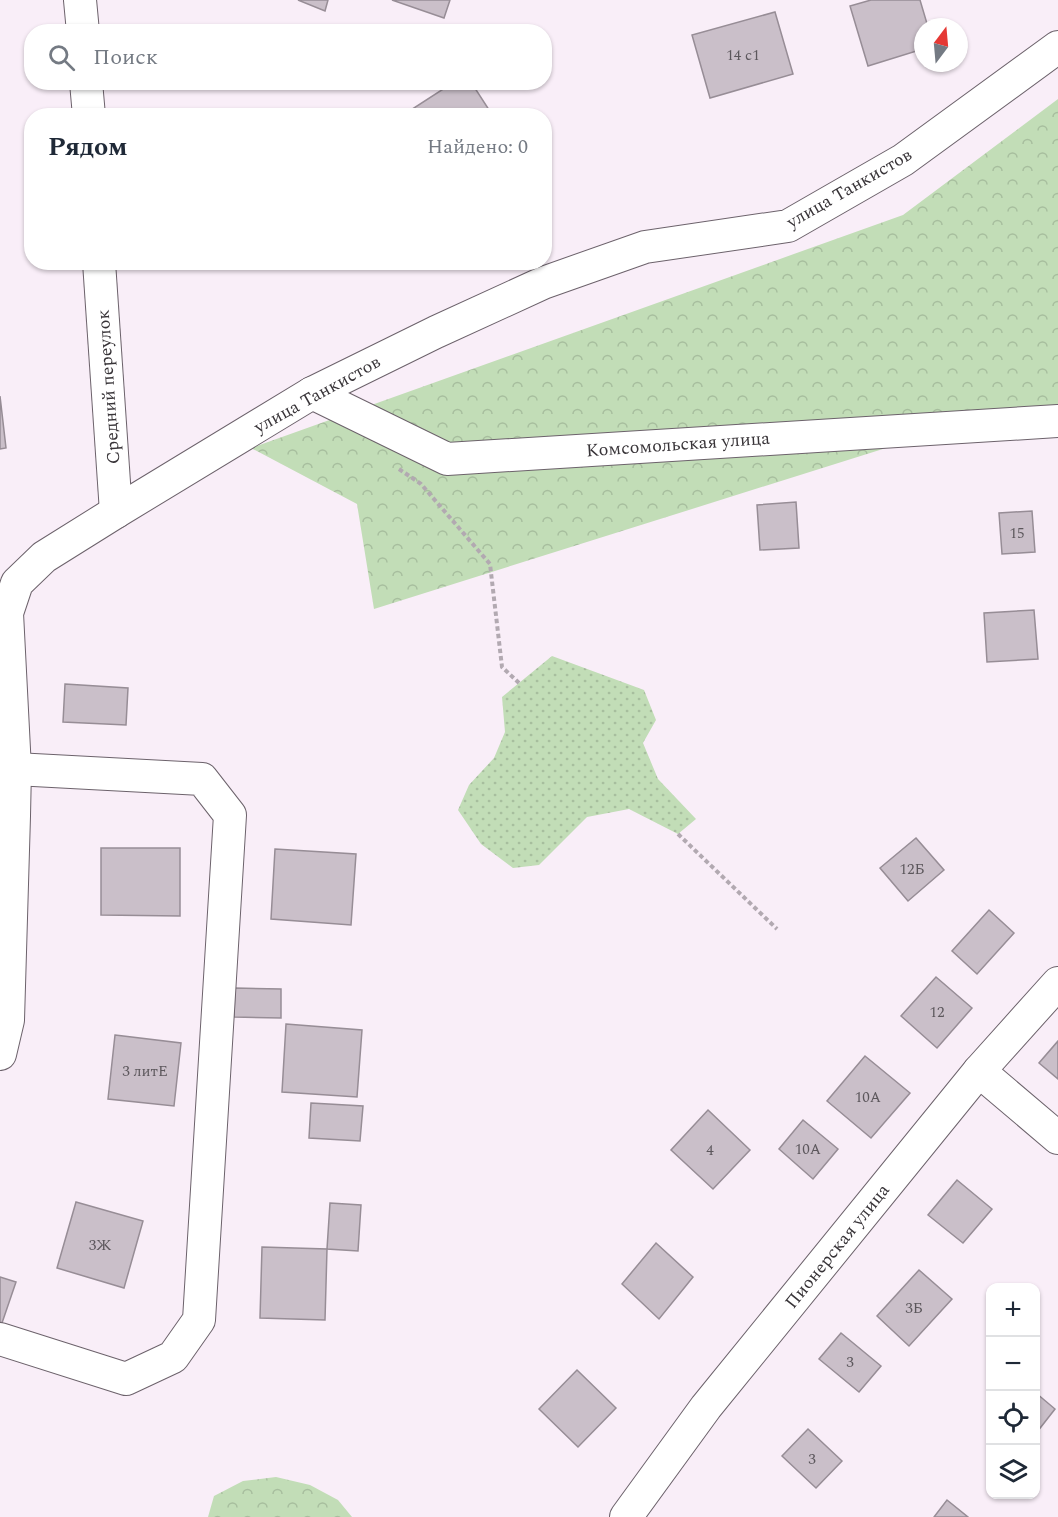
<!DOCTYPE html>
<html lang="ru">
<head>
<meta charset="utf-8">
<style>
  :root { --surface:#fff; --page:#f6f6f7; --text:#1f2937; --muted:#747a83; --line:#e0e1e3 }
  body { margin:0; font-family:Spectral,serif; background:var(--page); color:var(--text) }
  .controls { position:absolute; right:18px; bottom:18px; display:grid; overflow:hidden; border-radius:12px; box-shadow:0 2px 4px #0004 }
  .controls button { width:54px; height:54px; display:grid; place-items:center; padding:0; border:0; border-bottom:2px solid var(--line); background:var(--surface); color:var(--text); font:30px sans-serif }
  .compass { position:absolute; left:914px; top:18px; width:54px; height:54px; border-radius:50%; background:var(--surface); box-shadow:0 2px 4px #0004; rotate:16deg }
  .list { margin:0; padding:0; list-style:none }
  h2 { display:flex; justify-content:space-between; align-items:center; height:78px; margin:0; padding:0 24px; font-size:26px }
  h2 small { font-size:20px; font-weight:400; color:var(--muted) }
  .icon { flex:none; width:33px; height:33px; fill:none; stroke:currentColor; stroke-width:2; stroke-linecap:round; stroke-linejoin:round }
  .map { position:relative; flex:none; width:1058px; height:1517px; overflow:hidden }
  .search { position:absolute; background:var(--surface); box-shadow:0 2px 4px #0004; left:24px; top:24px; width:528px; height:66px; display:flex; align-items:center; gap:15px; box-sizing:border-box; padding:0 21px; border-radius:24px; color:var(--muted); font-size:22px }
  .panel { position:absolute; background:var(--surface); box-shadow:0 2px 4px #0004; left:24px; top:108px; width:528px; height:162px; border-radius:24px }
  .map>svg:first-child { display:block }
  .forest { fill:url(#forest-crowns) }
  .park { fill:url(#park-dots) }
  .building { fill:#cabfc9; stroke:#978d96; stroke-width:1.5 }
  .lines { fill:none; stroke-linecap:round; stroke-linejoin:round }
  .minor-casing { stroke:#6c626b; stroke-width:34 }
  .path { stroke:#b2a9b1; stroke-width:4; stroke-dasharray:4.5 3; stroke-linecap:butt }
  .minor { stroke:#fff; stroke-width:32 }
  .labels { text-anchor:middle; stroke-width:6; stroke-linejoin:round; paint-order:stroke }
  .number-label { font-size:15px; fill:#5c575c }
  .street-label { font-size:18px; fill:#383438; stroke:#fff }
</style>
</head>
<body>
<div class="map">
<svg width="1058" height="1517" viewBox="0 0 1058 1517">
  <defs>
    <pattern id="forest-crowns" width="20" height="18" patternUnits="userSpaceOnUse" patternTransform="scale(1.5)"><rect width="20" height="18" fill="#c2ddb7"/><path d="M2 6a3 3 0 1 1 6 0M12 15a3 3 0 1 1 6 0" fill="none" stroke="#a7be9e"/></pattern>
    <pattern id="park-dots" width="8" height="8" patternUnits="userSpaceOnUse" patternTransform="scale(1.5)"><rect width="8" height="8" fill="#c2ddb7"/><path d="M2 2h.1M6 6h.1" fill="none" stroke="#a7be9e" stroke-width="1.8" stroke-linecap="round"/></pattern>
  </defs>
  <rect width="100%" height="100%" fill="#f9eef8"/>
  <g class="forest">
    <path d="M1058 99V411L991 415 374 609 357 504 251 448 903 215Z"/>
    <path d="M276 1477 310 1485 338 1500 352 1517H208L214 1496 243 1481Z"/>
  </g>
  <path class="park" d="M552 656 644 690 656 720 643 743 658 779 696 819 678 834 629 809 587 817 539 865 513 868 481 844 458 810 469 785 494 758 505 732 502 697Z"/>
  <g class="building">
    <path d="M298 0H328L325 11Z"/>
    <path d="M392 0H450L444 18Z"/>
    <path d="M871 0H920L928 27H923V49L868 66 850 6Z"/>
    <path d="M775 12 793 74 710 98 692 35Z"/>
    <path d="M454 82H471L493 116 403 115Z"/>
    <path d="M0 396 6 448 0 449Z"/>
    <path d="M796 502 799 548 760 550 757 505Z"/>
    <path d="M1032 511 1035 552 1002 554 999 513Z"/>
    <path d="M1034 610 1038 659 987 662 984 613Z"/>
    <path d="M65 684 128 688 126 725 63 722Z"/>
    <path d="M916 838 944 870 908 901 880 868Z"/>
    <path d="M101 848H180V916L101 915Z"/>
    <path d="M275 849 356 854 351 925 271 919Z"/>
    <path d="M989 910 1014 933 977 974 952 951Z"/>
    <path d="M936 977 972 1008 937 1048 901 1016Z"/>
    <path d="M235 988 281 989V1018L234 1017Z"/>
    <path d="M286 1024 362 1030 357 1097 282 1092Z"/>
    <path d="M115 1035 181 1043 174 1106 108 1099Z"/>
    <path d="M1058 1041V1079L1039 1063Z"/>
    <path d="M865 1056 910 1093 871 1138 827 1101Z"/>
    <path d="M311 1103 363 1106 360 1141 309 1138Z"/>
    <path d="M708 1110 750 1150 713 1189 671 1150Z"/>
    <path d="M803 1120 838 1149 813 1179 779 1149Z"/>
    <path d="M957 1180 992 1209 963 1243 928 1215Z"/>
    <path d="M76 1202 143 1221 124 1288 57 1268Z"/>
    <path d="M330 1203 361 1205 358 1251 327 1249Z"/>
    <path d="M656 1243 693 1277 659 1319 622 1284Z"/>
    <path d="M262 1247 327 1249 325 1320 260 1318Z"/>
    <path d="M919 1270 952 1299 909 1346 877 1316Z"/>
    <path d="M0 1277 16 1282 2 1323 0 1322Z"/>
    <path d="M841 1333 881 1366 859 1392 819 1359Z"/>
    <path d="M577 1370 616 1408 578 1447 539 1409Z"/>
    <path d="M1036 1393 1055 1409 1037 1432 1036 1431Z"/>
    <path d="M808 1429 842 1461 816 1488 782 1456Z"/>
    <path d="M947 1500 968 1517H934Z"/>
  </g>
  <g class="lines">
    <defs>
      <g id="minor">
        <path d="M80 0 83 32"/>
        <path d="M86 82 89 116"/>
        <path d="M99 262 116 512"/>
        <path d="M312 393 447 459 1058 421"/>
        <path d="M0 1054 8 1020 14 816 15 769 7 613 17 583 44 557 116 512 312 393 436 332 543 283 645 247 788 226 903 160 1058 47"/>
        <path d="M979 1071 1058 1138"/>
        <path d="M0 1339 126 1379 173 1357 199 1320 230 815 202 779 15 769"/>
        <path d="M626 1517 706 1407 979 1071 1058 983"/>
      </g>
    </defs>
    <use href="#minor" class="minor-casing"/>
    <g class="path">
      <path d="M399 469 421 484 490 564 502 667 519 683"/>
      <path d="M678 834 777 929"/>
    </g>
    <use href="#minor" class="minor"/>
  </g>
  <g class="labels">
    <g class="number-label">
      <text x="743" y="60">14 с1</text>
      <text x="1017" y="538">15</text>
      <text x="912" y="874">12Б</text>
      <text x="937" y="1017">12</text>
      <text x="145" y="1076">3 литЕ</text>
      <text x="868" y="1102">10А</text>
      <text x="808" y="1154">10А</text>
      <text x="710" y="1155">4</text>
      <text x="100" y="1250">3Ж</text>
      <text x="914" y="1313">3Б</text>
      <text x="850" y="1367">3</text>
      <text x="812" y="1464">3</text>
    </g>
    <g class="street-label">
      <text transform="translate(849 188) rotate(-30)" y="6">улица Танкистов</text>
      <text transform="translate(108 387) rotate(-94)" y="6">Средний переулок</text>
      <text transform="translate(317 394) rotate(-29)" y="6">улица Танкистов</text>
      <text transform="translate(678 444) rotate(-4)" y="6">Комсомольская улица</text>
      <text transform="translate(837 1246) rotate(-51)" y="6">Пионерская улица</text>
    </g>
  </g>
</svg>
<div class="controls">
<button>+</button>
<button>−</button>
<button><svg class="icon" aria-label="locate" viewBox="0 0 24 24"><circle cx="12" cy="12" r="6"/><path d="M12 2v4M12 18v4M2 12h4M18 12h4"/></svg></button>
<button><svg class="icon" aria-label="layers" viewBox="0 0 24 24"><path d="M12 4l9 5-9 5-9-5zM3 14l9 5 9-5"/></svg></button>
</div>
<svg class="compass" viewBox="-18 -18 36 36"><path d="M0-13l5 13h-10z" fill="#e53935"/><path d="M0 13l5-13h-10z" fill="#747a83"/></svg>
<div class="search"><svg class="icon" aria-label="search" viewBox="0 0 24 24"><circle cx="10" cy="10" r="6"/><path d="M15 15l6 6"/></svg>Поиск</div>
<section class="panel">
<h2>Рядом<small>Найдено: 0</small></h2>
<ul class="list">
</ul>
</section>
</div>
</body>
</html>
